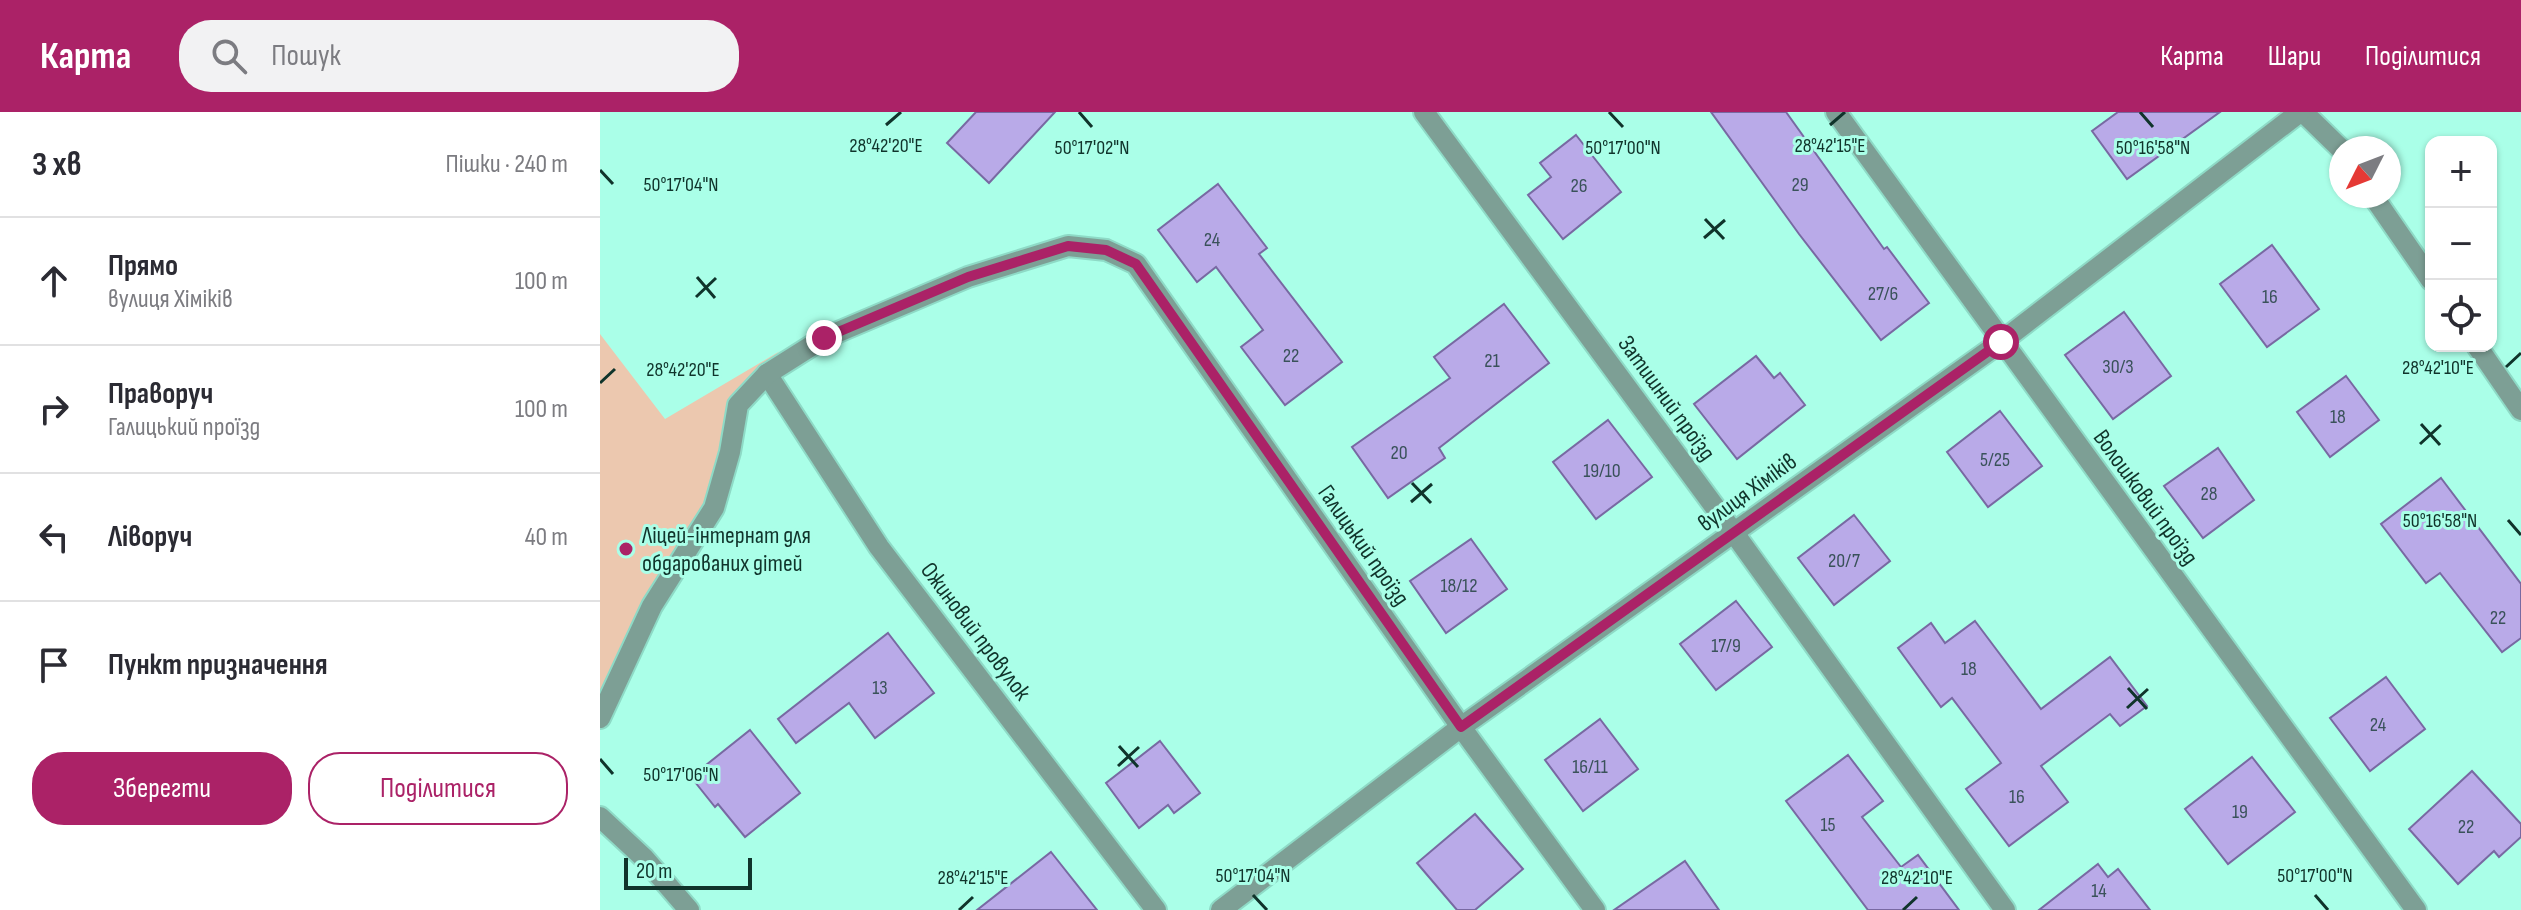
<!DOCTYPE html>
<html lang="uk">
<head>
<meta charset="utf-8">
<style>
  :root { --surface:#fff; --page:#f2f2f3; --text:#2b2b33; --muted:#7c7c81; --line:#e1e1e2; --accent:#ab2267 }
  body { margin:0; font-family:"Sofia Sans Condensed",sans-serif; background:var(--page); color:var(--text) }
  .controls { position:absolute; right:24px; top:24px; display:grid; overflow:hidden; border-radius:16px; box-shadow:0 2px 6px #0004 }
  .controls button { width:72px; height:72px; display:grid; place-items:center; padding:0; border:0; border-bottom:2px solid var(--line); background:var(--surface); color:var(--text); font:40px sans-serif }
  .compass { position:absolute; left:1729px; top:24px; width:72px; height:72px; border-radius:50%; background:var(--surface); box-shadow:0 2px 6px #0004; rotate:228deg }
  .scale { position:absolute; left:24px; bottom:20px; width:128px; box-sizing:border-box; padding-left:8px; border:4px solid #10342b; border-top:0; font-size:22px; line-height:28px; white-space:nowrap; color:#10342b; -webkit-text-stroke:6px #aaffe8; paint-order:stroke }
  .stop { position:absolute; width:24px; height:24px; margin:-18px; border:6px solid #ab2267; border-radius:50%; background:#fff }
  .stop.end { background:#ab2267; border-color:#fff; box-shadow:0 2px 8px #0008 }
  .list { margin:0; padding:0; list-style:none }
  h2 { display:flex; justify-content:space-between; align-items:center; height:104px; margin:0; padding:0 32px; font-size:34px }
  h2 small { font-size:26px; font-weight:400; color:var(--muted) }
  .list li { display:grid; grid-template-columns:52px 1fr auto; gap:24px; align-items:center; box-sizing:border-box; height:128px; padding:0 32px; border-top:2px solid var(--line) }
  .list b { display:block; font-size:30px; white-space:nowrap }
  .list p { margin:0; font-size:26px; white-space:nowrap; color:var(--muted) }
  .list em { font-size:26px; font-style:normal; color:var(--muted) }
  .actions { display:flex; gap:16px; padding:24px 32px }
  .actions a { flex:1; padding:18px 0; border:2px solid var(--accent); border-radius:32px; text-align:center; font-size:28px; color:var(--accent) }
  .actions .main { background:var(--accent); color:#fff }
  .icon { flex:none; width:44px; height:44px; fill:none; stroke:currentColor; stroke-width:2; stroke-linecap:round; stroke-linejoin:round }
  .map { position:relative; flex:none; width:1921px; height:798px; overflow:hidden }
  header { display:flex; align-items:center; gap:48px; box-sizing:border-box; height:112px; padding:0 40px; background:var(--accent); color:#fff }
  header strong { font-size:38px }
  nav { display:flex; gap:44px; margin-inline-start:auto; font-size:28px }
  .search { width:560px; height:72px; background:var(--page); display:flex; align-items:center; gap:20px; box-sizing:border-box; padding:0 28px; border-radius:32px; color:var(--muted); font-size:30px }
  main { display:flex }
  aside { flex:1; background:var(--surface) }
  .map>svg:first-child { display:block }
  .green { fill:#ecc8af }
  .building { fill:#b9aae8; stroke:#7869a2; stroke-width:2 }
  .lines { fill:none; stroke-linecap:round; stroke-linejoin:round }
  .lane-casing { stroke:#8edac6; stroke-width:24 }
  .street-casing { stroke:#8edac6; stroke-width:24 }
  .lane { stroke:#7d9f95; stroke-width:20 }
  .street { stroke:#7d9f95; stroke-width:20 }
  .route { stroke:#ab2267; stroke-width:10 }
  .ticks { fill:none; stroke:#10342b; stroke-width:3 }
  .poi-dot { fill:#ab2267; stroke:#aaffe8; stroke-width:3 }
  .labels { text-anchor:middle; stroke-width:6; stroke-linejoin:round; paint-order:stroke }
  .number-label { font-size:20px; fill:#3a525a }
  .street-label { font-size:24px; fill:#10342b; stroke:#aaffe8 }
  .poi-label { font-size:24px; fill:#10342b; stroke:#aaffe8; text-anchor:start }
  .ticks-label { font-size:20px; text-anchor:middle; fill:#10342b; stroke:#aaffe8; stroke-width:6; stroke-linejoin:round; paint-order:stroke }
</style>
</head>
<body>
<header>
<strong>Карта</strong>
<div class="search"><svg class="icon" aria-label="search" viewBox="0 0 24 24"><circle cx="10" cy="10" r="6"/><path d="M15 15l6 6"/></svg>Пошук</div>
<nav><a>Карта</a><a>Шари</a><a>Поділитися</a></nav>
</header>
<main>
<aside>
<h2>3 хв<small>Пішки · 240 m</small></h2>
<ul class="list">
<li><svg class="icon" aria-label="ahead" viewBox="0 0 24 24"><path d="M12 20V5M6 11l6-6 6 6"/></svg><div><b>Прямо</b><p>вулиця Хіміків</p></div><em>100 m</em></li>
<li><svg class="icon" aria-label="right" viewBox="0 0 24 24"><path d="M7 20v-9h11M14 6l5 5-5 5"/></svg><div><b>Праворуч</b><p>Галицький проїзд</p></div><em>100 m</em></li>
<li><svg class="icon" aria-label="left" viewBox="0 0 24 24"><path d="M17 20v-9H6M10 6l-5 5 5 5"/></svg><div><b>Ліворуч</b></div><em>40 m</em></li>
<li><svg class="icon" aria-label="arrive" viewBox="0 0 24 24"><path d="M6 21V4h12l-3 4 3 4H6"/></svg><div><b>Пункт призначення</b></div></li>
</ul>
<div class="actions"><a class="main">Зберегти</a><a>Поділитися</a></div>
</aside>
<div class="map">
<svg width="1921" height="798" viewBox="0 0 1921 798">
  <rect width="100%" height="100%" fill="#aaffe8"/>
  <path class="green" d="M0 222 65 307 180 239 143 271 127 291 120 353 101 405 62 458 0 582Z"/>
  <g class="building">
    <path d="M376 0H455L389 71 347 31Z"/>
    <path d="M1111 0H1186L1284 137 1287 135 1329 191 1281 228 1199 122Z"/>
    <path d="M1518 0H1620L1527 67 1492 19Z"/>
    <path d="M976 23 1021 80 963 127 928 83 951 65 940 51Z"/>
    <path d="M618 72 667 136 659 142 742 250 685 293 641 235 663 218 616 155 597 170 558 118Z"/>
    <path d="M1672 133 1719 197 1667 235 1620 172Z"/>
    <path d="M904 192 949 251 839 336 845 346 788 386 752 335 850 266 834 245Z"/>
    <path d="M1524 200 1571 264 1513 307 1465 243Z"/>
    <path d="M1156 244 1174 266 1180 261 1205 293 1137 347 1094 292Z"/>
    <path d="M1746 264 1779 308 1730 345 1697 300Z"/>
    <path d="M1400 299 1442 354 1388 395 1347 340Z"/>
    <path d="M1008 308 1052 365 996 407 953 350Z"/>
    <path d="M1618 336 1654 388 1603 426 1564 374Z"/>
    <path d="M1841 366 1921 472V526L1902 540 1840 461 1826 471 1781 412Z"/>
    <path d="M1254 403 1290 449 1234 493 1198 446Z"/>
    <path d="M871 427 907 477 846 521 810 469Z"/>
    <path d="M1136 489 1172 535 1116 578 1080 532Z"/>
    <path d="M1375 509 1441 597 1510 545 1547 594 1520 614 1510 602 1441 654 1468 690 1409 734 1366 677 1401 651 1352 586 1341 595 1298 536 1331 511 1345 531Z"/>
    <path d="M288 521 334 581 275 626 249 591 196 631 178 607Z"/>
    <path d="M1786 565 1825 617 1770 659 1730 606Z"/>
    <path d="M1000 607 1038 657 983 699 945 648Z"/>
    <path d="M150 618 200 681 145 725 118 692 115 695 91 665Z"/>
    <path d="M560 629 600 681 574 701 568 693 539 716 506 671Z"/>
    <path d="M1248 643 1283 689 1262 705 1301 755 1318 743 1359 798H1268L1186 689Z"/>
    <path d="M1652 645 1695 700 1628 752 1585 697Z"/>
    <path d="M1872 659 1921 712V725L1899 745 1894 739 1858 772 1809 717Z"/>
    <path d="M875 702 923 757 875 798H857L817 751Z"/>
    <path d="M451 740 497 798H377Z"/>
    <path d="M1085 749 1119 798H1014Z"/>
    <path d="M1498 752 1508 765 1518 757 1550 798H1439Z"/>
  </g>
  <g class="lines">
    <defs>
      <g id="lane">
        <path d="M167 262 279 435 556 798"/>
        <path d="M0 606 52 494 114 396 130 340 138 293 167 262 224 226 368 165 468 134 506 138 536 152 861 615 995 798"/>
      </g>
      <g id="street">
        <path d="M824 0 1134 421 1405 798"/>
        <path d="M1236 0 1816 798"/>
        <path d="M1703 0 1741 37"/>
        <path d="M1773 84 1831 168"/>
        <path d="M1877 234 1921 298"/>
        <path d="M0 705 44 746 89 798"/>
        <path d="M621 798 861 615 1401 230 1700 0"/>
      </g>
    </defs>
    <use href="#lane" class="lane-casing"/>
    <use href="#street" class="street-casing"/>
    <use href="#lane" class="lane"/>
    <use href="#street" class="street"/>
  </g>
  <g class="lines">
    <path class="route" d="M224 226 368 165 468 134 506 138 536 152 861 615 1401 230"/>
  </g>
  <path class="ticks" d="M479 0 492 15M1009 0 1023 15M1540 0 1553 15M286 13 301 0M1230 13 1245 0M0 58 13 72M1105 107 1124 127M1104 126 1125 108M97 165 115 186M96 185 116 166M1906 255 1921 241M0 271 15 257M1821 312 1840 333M1820 332 1841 313M812 371 831 391M811 390 832 372M1908 408 1921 423M1528 576 1547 597M1527 596 1548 577M519 634 538 655M0 647 13 662M518 654 539 635M653 783 667 798M1715 783 1728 798M359 798 373 785M1303 798 1317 785"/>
  <circle class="poi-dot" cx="26" cy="437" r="8"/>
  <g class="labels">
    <g class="number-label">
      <text x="1200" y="79">29</text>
      <text x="979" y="80">26</text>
      <text x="612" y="134">24</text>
      <text x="1283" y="188">27/6</text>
      <text x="1670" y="191">16</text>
      <text x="691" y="250">22</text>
      <text x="892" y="255">21</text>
      <text x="1518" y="261">30/3</text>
      <text x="1738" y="311">18</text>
      <text x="799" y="347">20</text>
      <text x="1395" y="354">5/25</text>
      <text x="1002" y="365">19/10</text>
      <text x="1609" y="388">28</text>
      <text x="1244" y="455">20/7</text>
      <text x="859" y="480">18/12</text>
      <text x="1898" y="512">22</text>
      <text x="1126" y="540">17/9</text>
      <text x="1369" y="563">18</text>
      <text x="280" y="582">13</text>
      <text x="1778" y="619">24</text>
      <text x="990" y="661">16/11</text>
      <text x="1417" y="691">16</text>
      <text x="1640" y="706">19</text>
      <text x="1228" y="719">15</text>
      <text x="1866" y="721">22</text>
      <text x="1499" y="785">14</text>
    </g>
    <g class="street-label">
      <text transform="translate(1067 286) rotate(54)" y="8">Затишний проїзд</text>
      <text transform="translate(1147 380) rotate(-36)" y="8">вулиця Хіміків</text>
      <text transform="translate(1546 385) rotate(54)" y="8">Волошковий проїзд</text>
      <text transform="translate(764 433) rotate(55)" y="8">Галицький проїзд</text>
      <text transform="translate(376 519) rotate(53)" y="8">Ожиновий провулок</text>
    </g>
    <g class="poi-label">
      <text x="42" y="431">Ліцей-інтернат для<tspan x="42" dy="28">обдарованих дітей</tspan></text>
    </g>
  </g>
  <g class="ticks-label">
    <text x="286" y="40">28°42'20"E</text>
    <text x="1230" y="40">28°42'15"E</text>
    <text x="1553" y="42">50°16'58"N</text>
    <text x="492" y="42">50°17'02"N</text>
    <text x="1023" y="42">50°17'00"N</text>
    <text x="81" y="79">50°17'04"N</text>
    <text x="1838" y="262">28°42'10"E</text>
    <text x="83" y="264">28°42'20"E</text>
    <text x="1840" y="415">50°16'58"N</text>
    <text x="81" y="669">50°17'06"N</text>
    <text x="653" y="770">50°17'04"N</text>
    <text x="1715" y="770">50°17'00"N</text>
    <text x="373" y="772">28°42'15"E</text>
    <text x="1317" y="772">28°42'10"E</text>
  </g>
</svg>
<div class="controls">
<button>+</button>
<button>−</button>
<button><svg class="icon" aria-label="locate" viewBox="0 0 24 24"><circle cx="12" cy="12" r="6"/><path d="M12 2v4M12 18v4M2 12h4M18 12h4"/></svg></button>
</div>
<svg class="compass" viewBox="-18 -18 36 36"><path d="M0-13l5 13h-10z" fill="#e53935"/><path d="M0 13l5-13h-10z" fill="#7c7c81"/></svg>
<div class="scale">20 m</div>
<div class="stop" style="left:1401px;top:230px"></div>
<div class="stop end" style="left:224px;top:226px"></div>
</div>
</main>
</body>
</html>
